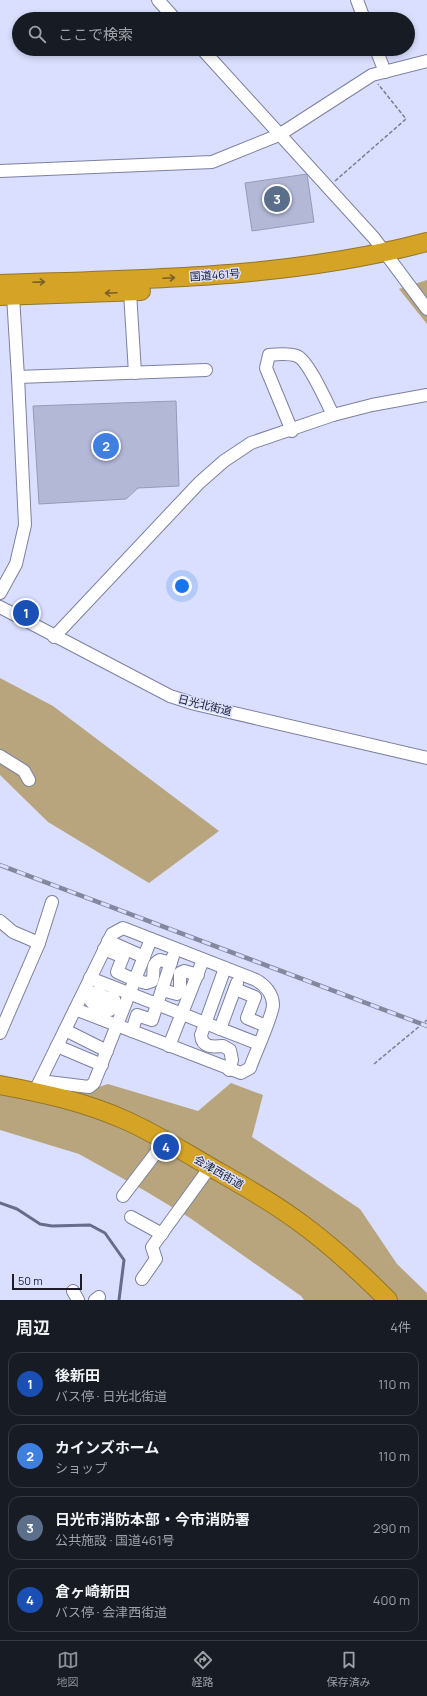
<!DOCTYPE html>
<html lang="ja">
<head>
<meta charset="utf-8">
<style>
  :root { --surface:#171b24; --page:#242831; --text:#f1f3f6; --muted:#9ea1a6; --line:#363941; --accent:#8c9099 }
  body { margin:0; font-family:Manrope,"Noto Sans JP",sans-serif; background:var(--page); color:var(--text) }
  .scale { position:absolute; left:12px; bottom:10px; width:70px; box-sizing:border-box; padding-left:4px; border:2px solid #1c1d29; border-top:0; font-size:11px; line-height:14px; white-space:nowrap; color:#1c1d29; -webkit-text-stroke:3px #dadfff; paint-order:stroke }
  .you { position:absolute; left:182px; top:586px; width:14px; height:14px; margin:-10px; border:3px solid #fff; border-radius:50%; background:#1a73e8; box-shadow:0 0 0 6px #1a73e833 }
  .badge { display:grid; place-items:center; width:26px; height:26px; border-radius:50%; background:var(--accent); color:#fff; font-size:13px; font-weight:700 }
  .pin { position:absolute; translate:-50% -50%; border:2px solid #fff; box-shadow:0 1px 4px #0006 }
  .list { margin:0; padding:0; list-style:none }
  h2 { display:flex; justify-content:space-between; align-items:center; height:52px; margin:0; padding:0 16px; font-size:17px }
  h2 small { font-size:13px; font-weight:400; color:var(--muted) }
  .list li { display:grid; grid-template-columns:26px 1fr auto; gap:12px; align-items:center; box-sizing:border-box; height:64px; margin:0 8px 8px; padding:0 8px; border:1px solid var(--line); border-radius:12px }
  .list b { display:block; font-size:15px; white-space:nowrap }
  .list p { margin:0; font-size:13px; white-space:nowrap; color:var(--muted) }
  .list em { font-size:13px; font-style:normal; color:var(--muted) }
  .icon { flex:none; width:22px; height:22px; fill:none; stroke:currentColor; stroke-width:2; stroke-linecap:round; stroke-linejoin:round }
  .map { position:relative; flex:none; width:427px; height:1300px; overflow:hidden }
  .search { position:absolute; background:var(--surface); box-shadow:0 2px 6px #0003; left:12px; right:12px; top:12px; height:44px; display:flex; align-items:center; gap:10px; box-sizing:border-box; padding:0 14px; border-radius:22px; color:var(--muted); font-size:15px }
  .sheet { height:340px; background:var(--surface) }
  nav { display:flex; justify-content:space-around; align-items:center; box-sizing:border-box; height:56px; border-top:1px solid var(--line); background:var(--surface); font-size:11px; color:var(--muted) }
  nav a { display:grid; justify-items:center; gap:2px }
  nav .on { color:var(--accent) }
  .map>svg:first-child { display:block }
  .forest { fill:#b8a57d }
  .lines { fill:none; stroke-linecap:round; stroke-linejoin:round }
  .stream { stroke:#686c8b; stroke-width:3 }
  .building { fill:#b3b8d7; stroke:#979bb9 }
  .minor-casing { stroke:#7d819e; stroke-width:14 }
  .highway-casing { stroke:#947527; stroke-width:20 }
  .path { stroke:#7b7e94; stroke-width:1.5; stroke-dasharray:4 2; stroke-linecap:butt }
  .minor { stroke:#fff; stroke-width:12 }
  .highway { stroke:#d5a426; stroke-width:18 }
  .rail-casing { stroke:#84879e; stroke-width:4.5 }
  .rail { stroke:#dadfff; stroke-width:3; stroke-dasharray:9; stroke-linecap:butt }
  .oneway { stroke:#786028 }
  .labels { text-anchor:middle; stroke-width:3; stroke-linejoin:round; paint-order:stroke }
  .street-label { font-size:11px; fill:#1c1d29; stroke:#dadfff }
</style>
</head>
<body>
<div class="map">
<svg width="427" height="1300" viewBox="0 0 427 1300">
  <rect width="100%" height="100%" fill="#dadfff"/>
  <g class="forest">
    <path d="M427 280V324L399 289Z"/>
    <path d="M0 678 53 706 219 831 149 883 48 822 0 775Z"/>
    <path d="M231 1083 263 1095 252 1137 360 1209 397 1264 427 1293V1300H304L301 1296 190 1218 147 1192 79 1154 0 1130V1085L64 1098 108 1084 198 1111Z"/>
  </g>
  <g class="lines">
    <path class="stream" d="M0 1203 17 1209 40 1224 52 1226 90 1225 105 1233 124 1260 119 1300"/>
  </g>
  <g class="building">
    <path d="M307 174 314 222 252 231 245 183Z"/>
    <path d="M176 401 179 486 138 488 126 499 39 504 33 406Z"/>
  </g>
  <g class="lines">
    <defs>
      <g id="minor">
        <path d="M158 0 175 19"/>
        <path d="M357 0 364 19"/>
        <path d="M202 49 374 238 427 309"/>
        <path d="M376 49 385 72"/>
        <path d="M0 171 212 162 279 135 372 75 427 61"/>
        <path d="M130 292 135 373"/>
        <path d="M13 296 18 377 206 370"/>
        <path d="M292 431 266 368 269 355C278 354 289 353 297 356 308 360 327 403 333 415"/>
        <path d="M0 593 16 564 25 525 18 377"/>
        <path d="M0 607 170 696 195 704 427 758"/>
        <path d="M54 637 199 483 224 461 251 443 333 415 372 405 427 395"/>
        <path d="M0 756 24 771 29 780"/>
        <path d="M0 921 13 932 39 943"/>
        <path d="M108 941 144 957"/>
        <path d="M104 949 123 957 117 972 135 980 146 983 152 981C156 972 149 966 160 960L171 963"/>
        <path d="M225 968 201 1035C202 1048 213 1047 223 1046L230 1050 232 1060 229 1070"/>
        <path d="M90 978 259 1044"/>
        <path d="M235 989 255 997 247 1018 266 1026"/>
        <path d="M162 990 177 994 180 990V973L184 971 198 975"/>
        <path d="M102 1003 100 1006 94 1005 90 1000 91 995 96 992 100 993 103 1000"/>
        <path d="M102 1019 106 1010H110C114 1007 116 1005 114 999L106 997 104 1000 103 1007 106 1010"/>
        <path d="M220 1029 237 983"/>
        <path d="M65 1030 107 1051"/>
        <path d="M132 1031 137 1015 152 1020 173 956"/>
        <path d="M0 1033 39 943 52 902"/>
        <path d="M57 1046 102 1065"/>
        <path d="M169 1046 203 960"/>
        <path d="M40 1081 89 1087 94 1083 151 939"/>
        <path d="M35 1091 112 934 123 928 256 980C265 985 273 994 273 1005 273 1015 254 1056 250 1068L241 1073 75 1009"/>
        <path d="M123 1196 165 1141"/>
        <path d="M131 1217 162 1234"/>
        <path d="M142 1279 156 1259 152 1247 210 1167"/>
        <path d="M73 1291 78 1300"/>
        <path d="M95 1300 99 1297"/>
      </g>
      <g id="highway">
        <path d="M0 284C143 279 288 279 427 242"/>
        <path d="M0 296 141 291"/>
        <path d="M0 1085C43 1093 85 1102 125 1120 155 1133 184 1152 212 1168 240 1184 269 1200 295 1219 329 1243 359 1271 388 1300"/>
      </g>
    </defs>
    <use href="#minor" class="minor-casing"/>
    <use href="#highway" class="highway-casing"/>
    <g class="path">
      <path d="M335 181 406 119 378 84"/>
      <path d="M374 1064 427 1020"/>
    </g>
    <use href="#minor" class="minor"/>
    <use href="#highway" class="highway"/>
    <defs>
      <path id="rail" d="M0 865 427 1026"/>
    </defs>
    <use href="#rail" class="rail-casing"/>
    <use href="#rail" class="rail"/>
  </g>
  <defs><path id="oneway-shaft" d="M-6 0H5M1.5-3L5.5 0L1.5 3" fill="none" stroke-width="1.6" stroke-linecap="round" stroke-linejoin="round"/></defs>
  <g class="oneway">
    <use href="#oneway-shaft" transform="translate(169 278) rotate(-3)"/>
    <use href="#oneway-shaft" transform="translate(39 282) rotate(-2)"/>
    <use href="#oneway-shaft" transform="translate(111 293) rotate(178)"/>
  </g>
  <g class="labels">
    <g class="street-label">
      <text transform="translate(215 275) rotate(-4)" y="4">国道461号</text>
      <text transform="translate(205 705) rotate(14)" y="4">日光北街道</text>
      <text transform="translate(219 1172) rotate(30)" y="4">会津西街道</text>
    </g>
  </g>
</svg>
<div class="scale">50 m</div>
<div class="you"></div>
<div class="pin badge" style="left:26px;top:613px;background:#1a4fb4">1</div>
<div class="pin badge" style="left:106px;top:446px;background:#3f7fe0">2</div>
<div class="pin badge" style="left:277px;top:199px;background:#5c6f8a">3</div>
<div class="pin badge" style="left:166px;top:1147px;background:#1a4fb4">4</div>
<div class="search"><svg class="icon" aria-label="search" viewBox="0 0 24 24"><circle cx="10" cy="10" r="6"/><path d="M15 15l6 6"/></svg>ここで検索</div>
</div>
<section class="sheet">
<h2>周辺<small>4件</small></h2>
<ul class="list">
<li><span class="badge" style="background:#1a4fb4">1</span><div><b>後新田</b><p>バス停 · 日光北街道</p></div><em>110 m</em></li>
<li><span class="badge" style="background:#3f7fe0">2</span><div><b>カインズホーム</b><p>ショップ</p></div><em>110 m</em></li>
<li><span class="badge" style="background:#5c6f8a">3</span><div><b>日光市消防本部・今市消防署</b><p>公共施設 · 国道461号</p></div><em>290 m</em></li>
<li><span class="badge" style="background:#1a4fb4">4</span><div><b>倉ヶ崎新田</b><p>バス停 · 会津西街道</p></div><em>400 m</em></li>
</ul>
</section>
<nav>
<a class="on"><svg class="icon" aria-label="map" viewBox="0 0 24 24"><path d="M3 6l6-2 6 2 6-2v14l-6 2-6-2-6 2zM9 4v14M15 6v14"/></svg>地図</a>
<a><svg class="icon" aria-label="directions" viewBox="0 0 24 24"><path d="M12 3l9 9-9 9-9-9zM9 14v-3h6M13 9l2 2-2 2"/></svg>経路</a>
<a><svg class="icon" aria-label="saved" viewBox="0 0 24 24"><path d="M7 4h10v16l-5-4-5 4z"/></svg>保存済み</a>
</nav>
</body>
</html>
